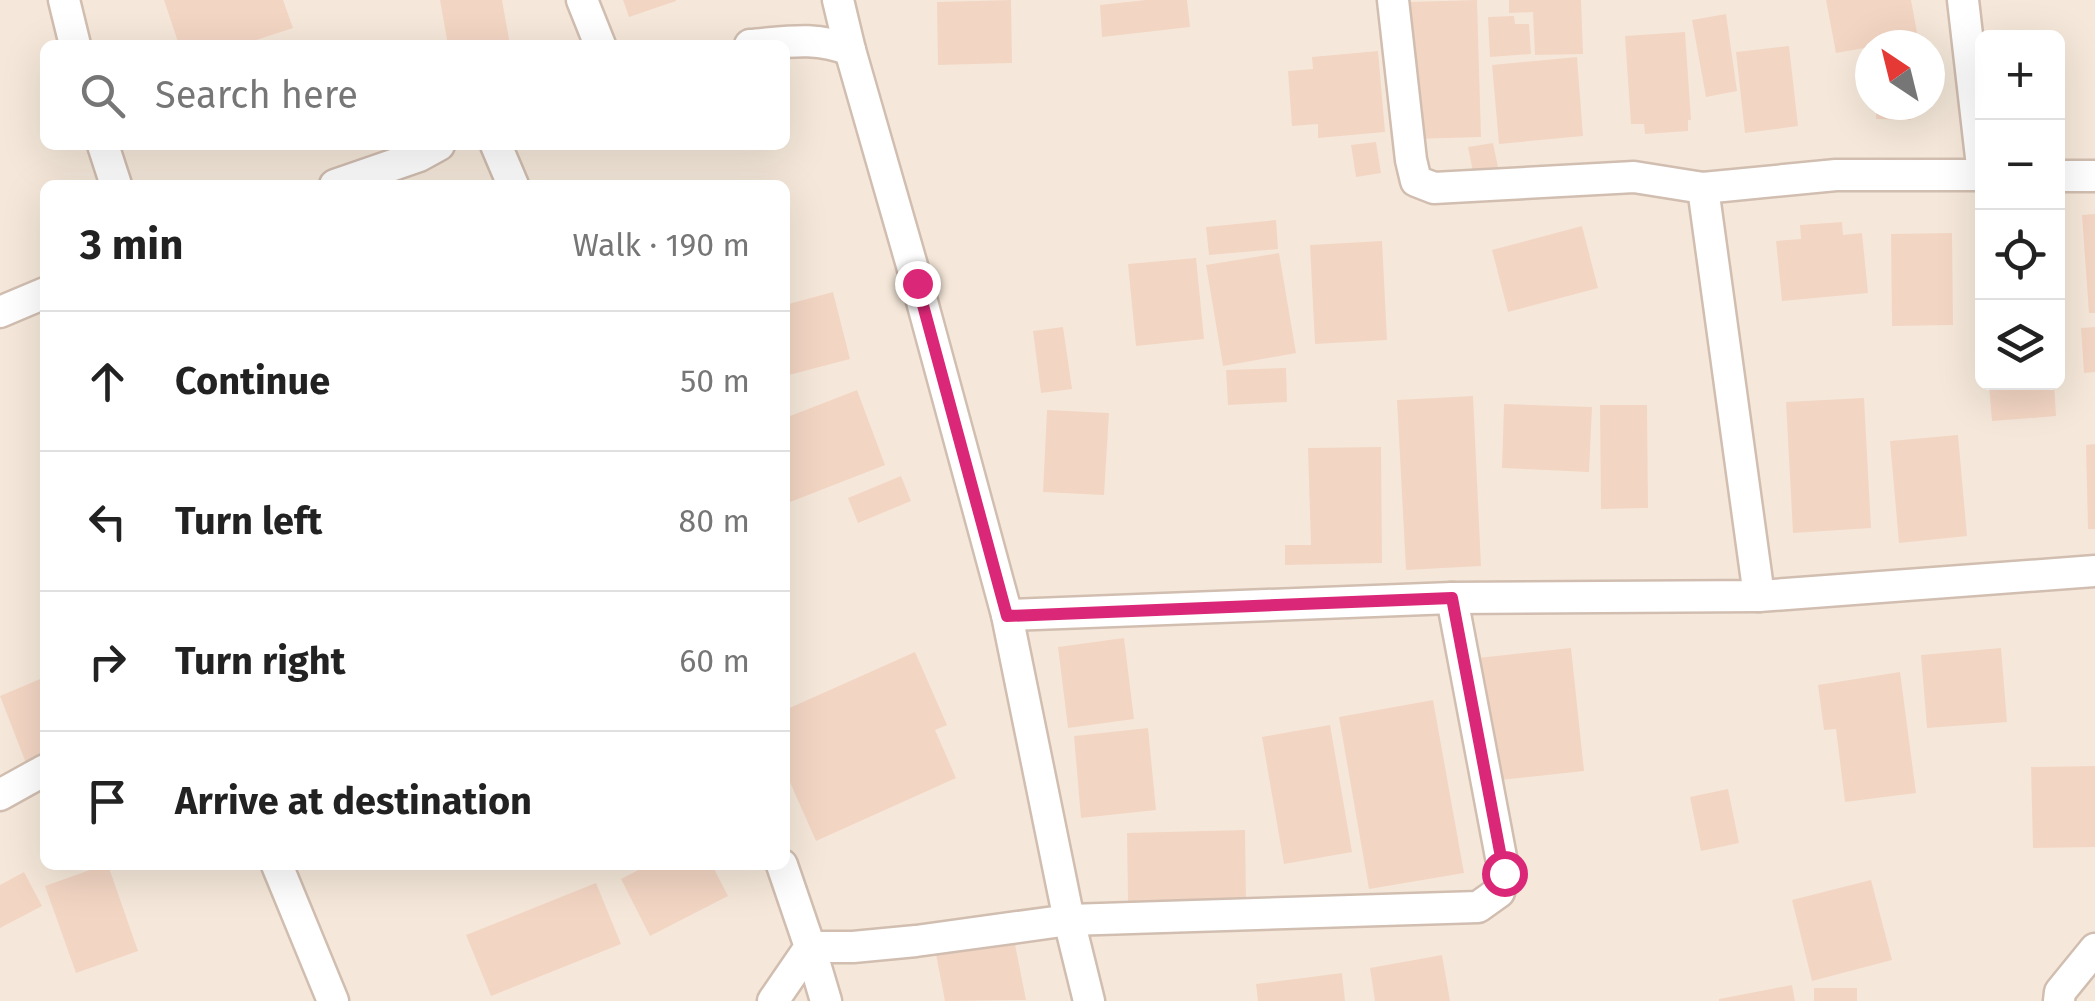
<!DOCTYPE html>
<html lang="en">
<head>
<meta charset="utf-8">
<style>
  :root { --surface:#fff; --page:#f6f6f6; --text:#222; --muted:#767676; --line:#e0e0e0 }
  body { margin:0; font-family:"Fira Sans",sans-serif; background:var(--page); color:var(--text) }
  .controls { position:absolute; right:30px; top:30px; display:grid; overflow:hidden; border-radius:15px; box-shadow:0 10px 40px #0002 }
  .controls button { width:90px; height:90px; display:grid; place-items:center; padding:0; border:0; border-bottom:2px solid var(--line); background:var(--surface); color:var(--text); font:50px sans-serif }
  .compass { position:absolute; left:1855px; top:30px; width:90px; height:90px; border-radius:50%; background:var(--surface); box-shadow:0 10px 40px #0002; rotate:325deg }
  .stop { position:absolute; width:30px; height:30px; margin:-22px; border:8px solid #db2777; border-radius:50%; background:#fff }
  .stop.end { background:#db2777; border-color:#fff; box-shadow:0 2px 10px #0008 }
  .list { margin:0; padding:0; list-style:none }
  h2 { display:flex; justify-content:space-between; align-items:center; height:130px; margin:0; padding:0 40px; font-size:42px }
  h2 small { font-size:32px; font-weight:400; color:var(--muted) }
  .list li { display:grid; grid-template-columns:65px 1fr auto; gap:30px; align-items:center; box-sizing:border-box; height:140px; padding:0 40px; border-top:2px solid var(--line) }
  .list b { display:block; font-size:38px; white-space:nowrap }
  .list em { font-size:32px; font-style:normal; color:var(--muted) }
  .icon { flex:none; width:55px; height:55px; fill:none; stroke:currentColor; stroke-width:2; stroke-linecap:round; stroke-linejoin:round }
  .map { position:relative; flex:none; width:2095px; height:1001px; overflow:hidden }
  .search { position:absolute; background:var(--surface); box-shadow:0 10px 40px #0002; left:40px; top:40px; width:750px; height:110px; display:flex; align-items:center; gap:25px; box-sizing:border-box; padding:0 35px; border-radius:15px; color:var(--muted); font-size:38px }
  .panel { position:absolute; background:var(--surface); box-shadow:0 10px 40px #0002; left:40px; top:180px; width:750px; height:690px; border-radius:15px }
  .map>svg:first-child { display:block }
  .residential { fill:#f5e8da; fill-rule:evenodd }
  .building { fill:#f3d5c3 }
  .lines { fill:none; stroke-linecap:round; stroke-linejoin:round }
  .street-casing { stroke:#d1beb0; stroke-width:35 }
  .street { stroke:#fff; stroke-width:30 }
  .route { stroke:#db2777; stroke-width:12 }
</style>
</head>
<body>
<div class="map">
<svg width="2095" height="1001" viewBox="0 0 2095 1001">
  <rect width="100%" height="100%" fill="#fdf6ec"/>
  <path class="residential" d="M0 0H2095V1001H0ZM1982 38H2058V382H1982ZM45 45H785V145H45ZM1870 45H1930V105H1870ZM45 185H785V865H45Z"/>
  <g class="building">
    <path d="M164 0H283L293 28 241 45H179Z"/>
    <path d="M440 0H502L510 45H448Z"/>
    <path d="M623 0H676V1L629 17Z"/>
    <path d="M1011 0 1012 63 938 65 937 2Z"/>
    <path d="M1146 0H1187L1190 27 1102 37 1100 5Z"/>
    <path d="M1477 0 1481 137 1413 139 1409 2Z"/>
    <path d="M1509 0H1581L1583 54 1535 55 1533 12 1509 13Z"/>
    <path d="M1826 0H1911L1918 38 1870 45V47L1836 53Z"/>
    <path d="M1726 14 1737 91 1706 97 1692 20Z"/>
    <path d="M1514 16 1515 24H1529L1531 54 1490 57 1488 17Z"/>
    <path d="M1685 32 1691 120H1688V131L1645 134 1644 124H1631L1625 36Z"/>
    <path d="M1789 46 1798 126 1745 133 1736 52Z"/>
    <path d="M1378 51 1385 132 1318 138V124L1292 126 1288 71 1313 69 1312 57Z"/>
    <path d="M1577 57 1583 136 1499 144 1492 65Z"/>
    <path d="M1876 105H1911V120L1876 119Z"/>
    <path d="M1376 142 1381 173 1356 177 1351 145Z"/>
    <path d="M1493 143 1499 172 1474 177 1468 147Z"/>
    <path d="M2095 214V313H2089L2082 215Z"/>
    <path d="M1276 220 1278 249 1209 255 1206 227Z"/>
    <path d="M1842 222 1843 235 1862 233 1868 293 1782 301 1776 241 1801 239 1800 225Z"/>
    <path d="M1582 226 1598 288 1508 312 1492 250Z"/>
    <path d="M1952 233 1953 325 1892 326 1891 234Z"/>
    <path d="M1382 241 1387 340 1315 344 1310 245Z"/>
    <path d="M1279 253 1296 353 1223 366 1206 265Z"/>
    <path d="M1196 258 1204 339 1136 346 1128 264Z"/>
    <path d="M833 292 850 359 785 376V305Z"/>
    <path d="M1063 327 1072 389 1041 393 1033 331Z"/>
    <path d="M2095 327V372L2084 373 2081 328Z"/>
    <path d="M1286 368 1287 402 1228 405 1226 370Z"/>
    <path d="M2019 382H2054L2056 416 1992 421 1989 385Z"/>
    <path d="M857 390 885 465 785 504V418Z"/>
    <path d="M1473 396 1481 566 1406 570 1397 400Z"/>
    <path d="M1864 398 1871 528 1793 533 1786 402Z"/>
    <path d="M1504 404 1592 407 1589 472 1502 468Z"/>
    <path d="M1600 405H1647L1648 508 1601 509Z"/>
    <path d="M1047 410 1109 413 1104 495 1043 492Z"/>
    <path d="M1958 435 1967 536 1899 543 1890 441Z"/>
    <path d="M2095 444V529H2088L2086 445Z"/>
    <path d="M1381 447 1382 563 1285 565V545H1311L1308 448Z"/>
    <path d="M901 476 911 501 858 523 848 498Z"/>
    <path d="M1124 638 1134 719 1068 728 1058 647Z"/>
    <path d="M1571 648 1584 771 1491 781 1478 658Z"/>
    <path d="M2001 648 2007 722 1927 728 1921 655Z"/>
    <path d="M915 652 947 725 935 730 956 778 816 841 785 771V710Z"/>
    <path d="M1900 672 1916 793 1845 802 1836 729 1824 730 1818 685Z"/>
    <path d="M45 677V755L26 763 0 696Z"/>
    <path d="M1433 700 1464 873 1369 889 1339 717Z"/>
    <path d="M1330 725 1352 852 1284 864 1262 737Z"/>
    <path d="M1148 728 1156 810 1081 818 1074 736Z"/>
    <path d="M2095 766V847L2033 848 2031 767Z"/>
    <path d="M1728 789 1739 843 1701 851 1690 797Z"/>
    <path d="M1245 830 1246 898 1128 901 1127 833Z"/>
    <path d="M104 865H108L138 951 76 973 45 886Z"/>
    <path d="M648 865H712L728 896 650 936 621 879Z"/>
    <path d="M24 872 42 906 0 928V885Z"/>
    <path d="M1871 880 1892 960 1812 981 1792 900Z"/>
    <path d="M596 883 621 944 491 996 466 935Z"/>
    <path d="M1013 934 1026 1000 945 1001 935 949Z"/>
    <path d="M1442 955 1450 1001H1375L1370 968Z"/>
    <path d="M1342 973 1345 1001H1258L1256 984Z"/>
    <path d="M1792 985 1795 1001H1719V999Z"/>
    <rect x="1814" y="988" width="43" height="13"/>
  </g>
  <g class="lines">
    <defs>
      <g id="street">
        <path d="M64 0 75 45"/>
        <path d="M582 0 600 45"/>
        <path d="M838 0 850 50 917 283 1007 615 1069 920 1089 1001"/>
        <path d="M1393 0 1411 160 1416 181 1434 188 1634 177 1703 188 1836 175H1982"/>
        <path d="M1963 0 1982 166"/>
        <path d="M750 45C787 42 815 36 850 50"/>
        <path d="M103 145 116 185"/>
        <path d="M496 145 513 185"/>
        <path d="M2058 176H2095"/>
        <path d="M335 185 419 156 439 145"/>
        <path d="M1703 188 1759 596"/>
        <path d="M0 312 45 293"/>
        <path d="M1007 615 1452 598 1759 596 2095 571"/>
        <path d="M0 795 45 770"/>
        <path d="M277 865 333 1001"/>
        <path d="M773 1001 810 947 782 865"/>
        <path d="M826 1001 810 947H853L916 941 1069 920 1478 907 1499 892 1504 873 1452 598"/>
        <path d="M2059 1001 2060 992 2095 949"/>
      </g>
    </defs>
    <use href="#street" class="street-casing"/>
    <use href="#street" class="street"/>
  </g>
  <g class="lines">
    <path class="route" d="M917 283 1007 616 1452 598 1504 873"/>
  </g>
</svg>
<div class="controls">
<button>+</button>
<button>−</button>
<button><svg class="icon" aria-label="locate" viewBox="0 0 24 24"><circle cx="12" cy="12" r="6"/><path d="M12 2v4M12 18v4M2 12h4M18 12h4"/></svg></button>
<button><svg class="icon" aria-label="layers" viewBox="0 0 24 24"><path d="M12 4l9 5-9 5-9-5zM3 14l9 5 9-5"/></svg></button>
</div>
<svg class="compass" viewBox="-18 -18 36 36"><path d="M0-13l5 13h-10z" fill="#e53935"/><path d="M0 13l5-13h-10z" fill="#767676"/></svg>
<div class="stop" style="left:1504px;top:873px"></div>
<div class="stop end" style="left:917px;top:283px"></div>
<div class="search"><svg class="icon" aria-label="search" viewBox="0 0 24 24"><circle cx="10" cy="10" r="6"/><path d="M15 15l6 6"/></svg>Search here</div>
<section class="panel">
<h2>3 min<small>Walk · 190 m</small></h2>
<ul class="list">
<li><svg class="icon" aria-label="ahead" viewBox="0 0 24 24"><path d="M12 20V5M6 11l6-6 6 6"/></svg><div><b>Continue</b></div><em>50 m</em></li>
<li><svg class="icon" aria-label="left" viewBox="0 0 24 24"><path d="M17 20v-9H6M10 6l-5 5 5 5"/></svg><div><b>Turn left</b></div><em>80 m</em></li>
<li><svg class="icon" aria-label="right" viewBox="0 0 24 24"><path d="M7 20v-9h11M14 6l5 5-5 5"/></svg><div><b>Turn right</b></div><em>60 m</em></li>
<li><svg class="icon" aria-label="arrive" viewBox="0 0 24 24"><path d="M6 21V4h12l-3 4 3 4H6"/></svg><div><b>Arrive at destination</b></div></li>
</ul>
</section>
</div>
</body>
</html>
